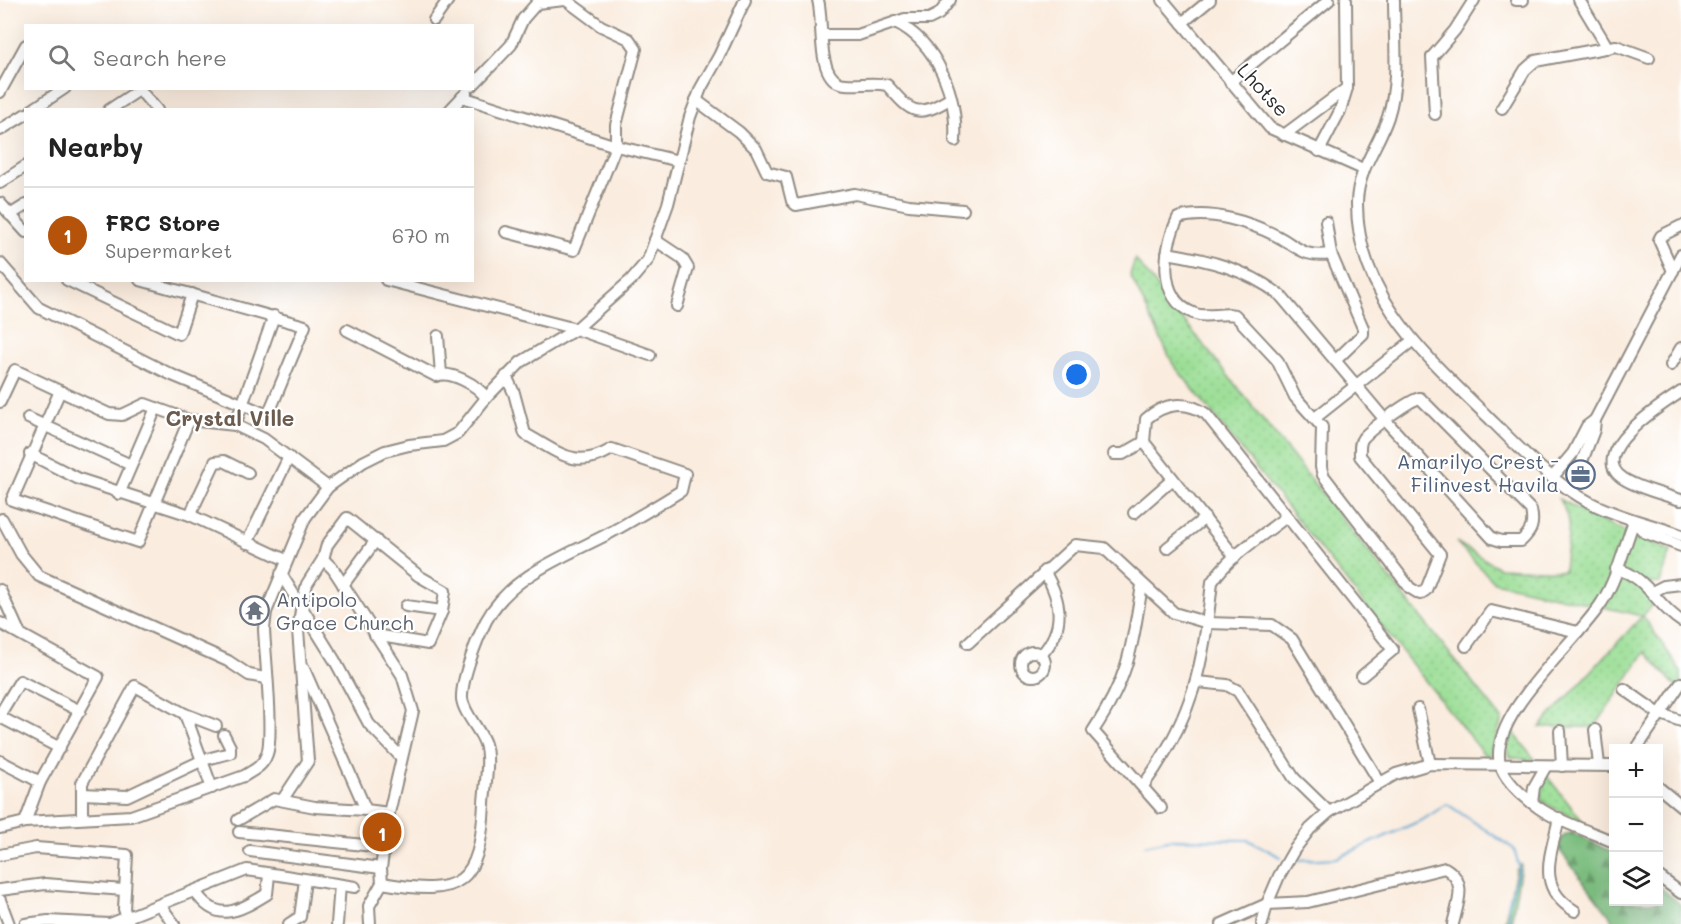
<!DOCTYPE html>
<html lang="en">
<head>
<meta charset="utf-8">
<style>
  :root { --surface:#fff; --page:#f6f6f6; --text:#222; --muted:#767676; --line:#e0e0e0; --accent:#b45309 }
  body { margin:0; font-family:Mali,sans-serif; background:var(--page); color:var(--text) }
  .controls { position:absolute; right:18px; bottom:18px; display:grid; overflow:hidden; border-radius:0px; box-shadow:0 6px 24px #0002 }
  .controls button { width:54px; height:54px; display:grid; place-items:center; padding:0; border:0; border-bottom:2px solid var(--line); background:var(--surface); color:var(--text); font:30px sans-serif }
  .you { position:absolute; left:1077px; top:375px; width:21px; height:21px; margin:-15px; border:4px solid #fff; border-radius:50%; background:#1a73e8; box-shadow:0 0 0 9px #1a73e833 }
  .badge { display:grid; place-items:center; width:39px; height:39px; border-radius:50%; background:var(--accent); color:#fff; font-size:20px; font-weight:700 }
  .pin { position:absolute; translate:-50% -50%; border:3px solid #fff; box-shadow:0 2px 6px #0006 }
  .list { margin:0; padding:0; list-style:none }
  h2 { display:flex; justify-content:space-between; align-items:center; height:78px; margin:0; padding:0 24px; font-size:26px }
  h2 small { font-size:20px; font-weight:400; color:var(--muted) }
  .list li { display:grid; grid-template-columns:39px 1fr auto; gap:18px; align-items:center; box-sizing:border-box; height:96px; padding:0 24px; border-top:2px solid var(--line) }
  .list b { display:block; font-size:22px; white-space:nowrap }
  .list p { margin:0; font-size:20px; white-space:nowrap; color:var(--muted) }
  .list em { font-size:20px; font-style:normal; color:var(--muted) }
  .icon { flex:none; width:33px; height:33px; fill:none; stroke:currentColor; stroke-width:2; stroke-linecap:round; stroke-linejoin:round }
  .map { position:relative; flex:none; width:1681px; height:924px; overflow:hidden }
  .search { position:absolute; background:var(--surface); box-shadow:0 6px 24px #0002; left:24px; top:24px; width:450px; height:66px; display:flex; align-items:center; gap:15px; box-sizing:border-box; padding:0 21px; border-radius:0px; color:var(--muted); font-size:22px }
  .panel { position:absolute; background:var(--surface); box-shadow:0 6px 24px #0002; left:24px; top:108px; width:450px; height:174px; border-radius:0px }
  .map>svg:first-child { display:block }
  .grass { fill:url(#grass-dots); stroke:#638460; stroke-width:1.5 }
  .forest { fill:url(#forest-firs); stroke:#547455; stroke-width:1.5 }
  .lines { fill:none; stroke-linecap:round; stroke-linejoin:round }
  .stream { stroke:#5aa5d2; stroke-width:2 }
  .minor-casing { stroke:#928c84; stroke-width:14 }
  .minor { stroke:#fff; stroke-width:10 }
  .labels { text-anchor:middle; stroke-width:4.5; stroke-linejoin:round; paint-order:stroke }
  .street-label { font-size:20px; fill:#2b2b2b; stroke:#fff }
  .service-label { font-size:20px; fill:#4e5e75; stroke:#fff; text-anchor:end }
  .worship-label { font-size:20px; fill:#5b616d; stroke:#fff; text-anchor:start }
  .neighbourhood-label { font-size:21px; font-weight:bold; fill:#6c5b4f; stroke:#fff }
</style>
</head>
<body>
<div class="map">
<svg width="1681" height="924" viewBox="0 0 1681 924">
  <defs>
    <pattern id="grass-dots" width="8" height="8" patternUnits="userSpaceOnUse" patternTransform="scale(1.5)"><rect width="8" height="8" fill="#9bde96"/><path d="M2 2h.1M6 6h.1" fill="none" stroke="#86bf81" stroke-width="1.8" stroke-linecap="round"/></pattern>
    <pattern id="forest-firs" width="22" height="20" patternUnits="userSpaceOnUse" patternTransform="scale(1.5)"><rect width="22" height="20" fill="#7cbd7f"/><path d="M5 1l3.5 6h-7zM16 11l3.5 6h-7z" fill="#669a68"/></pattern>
  </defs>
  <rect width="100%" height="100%" fill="#fff"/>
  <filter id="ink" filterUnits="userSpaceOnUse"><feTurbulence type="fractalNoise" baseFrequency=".0167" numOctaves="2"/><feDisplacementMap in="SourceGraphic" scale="12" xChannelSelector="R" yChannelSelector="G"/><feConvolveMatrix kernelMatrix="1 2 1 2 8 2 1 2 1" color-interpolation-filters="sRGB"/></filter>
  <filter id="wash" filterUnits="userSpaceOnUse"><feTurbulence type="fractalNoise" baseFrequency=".008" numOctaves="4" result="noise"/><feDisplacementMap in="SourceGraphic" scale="24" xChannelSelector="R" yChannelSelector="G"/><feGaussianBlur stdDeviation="1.35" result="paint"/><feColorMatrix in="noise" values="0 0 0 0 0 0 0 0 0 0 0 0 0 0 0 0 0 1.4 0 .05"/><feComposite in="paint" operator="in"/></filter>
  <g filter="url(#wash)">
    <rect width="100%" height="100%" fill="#faecde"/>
    <g class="grass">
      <path d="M1135 259 1502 719 1491 754 1486 757 1173 364 1130 275Z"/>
      <path d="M1559 499 1607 524 1671 551 1660 583 1639 584 1654 602 1643 616 1681 671V692L1645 652 1595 727H1540L1642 616 1494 582 1456 542 1499 568 1564 571C1565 543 1576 525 1559 499Z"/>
      <path d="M1511 729 1536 761 1510 757 1507 747Z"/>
      <path d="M1546 775 1584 823 1542 802 1539 785Z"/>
    </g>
    <g class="forest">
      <path d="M1572 832 1613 853 1614 902H1658L1659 886 1681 905V924H1616L1557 847 1562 837Z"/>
      <path d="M1521 865 1511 924H1504L1516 870Z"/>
    </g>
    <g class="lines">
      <g class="stream">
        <path d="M1145 845 1173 839 1248 840 1281 857"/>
        <path d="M1299 860 1337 858 1424 819 1447 804 1514 849 1519 867 1508 906 1510 924"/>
      </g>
    </g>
  </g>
  <g filter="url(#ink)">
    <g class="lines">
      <defs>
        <g id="minor">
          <path d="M818 0C824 21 816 75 840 83 854 87 871 81 887 85 911 112 916 120 951 98"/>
          <path d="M1163 0 1270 128 1363 169"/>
          <path d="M1394 0C1394 38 1400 80 1388 117 1378 147 1358 169 1357 202 1356 295 1427 357 1487 416 1520 449 1550 481 1591 503 1620 518 1651 524 1681 535"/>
          <path d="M1516 0H1523"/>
          <path d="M1579 0 1608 48"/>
          <path d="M434 20 448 0"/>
          <path d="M895 22C937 42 958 96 955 141"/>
          <path d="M1182 23 1210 0"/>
          <path d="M822 35H858L905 19H929L939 14 950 0"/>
          <path d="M1230 82 1329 0"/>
          <path d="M472 86 511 45 523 19 537 3 565 0"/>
          <path d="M138 88 157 110"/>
          <path d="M0 92 26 45"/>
          <path d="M462 97 616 146 679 161"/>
          <path d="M696 100 739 132 756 149 767 172 786 177 792 201 796 205 855 194 909 205 963 210"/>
          <path d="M1502 108 1525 70 1535 61 1616 46 1649 58"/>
          <path d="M32 110 65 88"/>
          <path d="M109 110 139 90"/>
          <path d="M450 110 466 93"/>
          <path d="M1435 114 1432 57 1455 30 1474 0"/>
          <path d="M0 130 26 114"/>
          <path d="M1284 135 1347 88"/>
          <path d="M1319 151 1340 111 1347 88 1346 0"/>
          <path d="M0 183 26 166"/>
          <path d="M0 203 26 232"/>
          <path d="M10 215 26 205"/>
          <path d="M1326 222 1331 254 1363 328V334L1336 360"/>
          <path d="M506 232 574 250 616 146V125L636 49 629 39 601 26 566 0"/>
          <path d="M655 240 682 258 688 268 677 306"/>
          <path d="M1167 253C1209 260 1246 269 1280 295L1386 421 1492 538 1501 541H1521C1532 531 1534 524 1531 510L1420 398C1409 400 1371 429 1363 438 1359 443 1360 450 1360 456L1440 554 1426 590 1420 594 1410 588 1323 475 1321 467 1322 427 1295 397 1277 360 1235 315C1221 312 1206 319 1193 313 1156 298 1164 246 1178 218 1209 209 1249 222 1277 236 1299 248 1304 258 1331 254"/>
          <path d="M0 263 39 308 172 375 268 415 305 326 140 280"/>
          <path d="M1673 271 1659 240 1661 236 1681 226"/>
          <path d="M67 280 179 334 192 294"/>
          <path d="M386 280 576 329 650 355"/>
          <path d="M347 330 436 376C450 370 478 385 486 398"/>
          <path d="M438 336 441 374"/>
          <path d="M1671 365 1681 348"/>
          <path d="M60 391 12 500 138 542 189 420"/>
          <path d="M1681 392C1664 403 1583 454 1624 479 1640 489 1663 494 1681 500"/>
          <path d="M0 402 15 370 109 414 122 415 145 404 189 420 235 425 264 439 328 487"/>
          <path d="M28 418 131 465"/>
          <path d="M1315 418 1412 341"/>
          <path d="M235 425 274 316"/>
          <path d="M30 454 79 479 190 515 286 560"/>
          <path d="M1114 454H1123L1144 442"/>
          <path d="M1552 478 1573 453 1587 426 1595 420"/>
          <path d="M1571 490 1594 430 1595 420 1681 255"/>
          <path d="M119 494 156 408"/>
          <path d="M1134 513 1173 479"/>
          <path d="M190 515 215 462 224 461 248 473"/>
          <path d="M2 519 21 554 39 576 228 661 249 675 265 678"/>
          <path d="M1634 521 1644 532 1681 546"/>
          <path d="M247 543 289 457"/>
          <path d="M1167 548 1205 518"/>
          <path d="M1235 557 1144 442 1146 419C1164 403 1186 400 1206 414L1393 650 1362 676"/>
          <path d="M323 559 333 569 402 675 413 711 389 813 381 868 382 883"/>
          <path d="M1616 569C1646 575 1657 606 1681 621"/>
          <path d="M281 574 335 661 369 724 401 757"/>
          <path d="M343 585 376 540"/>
          <path d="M1142 585C1132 648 1129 677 1093 731L1161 808"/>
          <path d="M0 590 20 634"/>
          <path d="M1652 592 1664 586 1681 584"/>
          <path d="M406 606 442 611"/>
          <path d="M0 623 98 677 40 782 25 822"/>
          <path d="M968 643 1075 545 1104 548 1174 613 1208 623 1272 625 1292 639 1379 781"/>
          <path d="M1466 646 1491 611 1578 632"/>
          <circle cx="1033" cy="664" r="12"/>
          <path d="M1041 655C1066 628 1062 601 1044 571"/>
          <path d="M304 669 366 810 389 813"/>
          <path d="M1198 682 1227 685 1238 691 1294 778 1329 812"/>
          <path d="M1624 689 1658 713 1681 721"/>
          <path d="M1418 709 1430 764"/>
          <path d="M0 714 20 681 80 711"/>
          <path d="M185 714 216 726"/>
          <path d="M0 717 60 748"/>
          <path d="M1595 730 1599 765"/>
          <path d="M1560 731 1562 766"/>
          <path d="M1637 748 1681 683"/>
          <path d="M0 761 40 782"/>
          <path d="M1143 786C1194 716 1203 666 1212 582 1230 555 1261 537 1286 517"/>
          <path d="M1658 787 1681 806"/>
          <path d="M82 794 127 796 203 760 230 753V747L224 735"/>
          <path d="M283 799 308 761 298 630 302 604 307 584 323 559 327 545 347 518 419 576 445 591 442 611 428 644 375 635"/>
          <path d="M1532 803 1534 787 1546 766"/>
          <path d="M82 816V783L135 686 185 714 212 788"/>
          <path d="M1559 818C1551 856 1535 887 1575 911"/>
          <path d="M238 820 274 799 315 807 366 810"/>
          <path d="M0 828 25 822 131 816 244 776C254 770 263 766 267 754 274 736 265 654 264 629L266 612 305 518 328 487 363 462 385 451 409 445 443 441 458 433 486 398 521 362 576 329 631 280 648 260 668 204 690 117 701 88 719 56 745 0"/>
          <path d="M239 832 383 847"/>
          <path d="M1614 842C1589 831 1561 823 1539 808 1525 798 1505 782 1500 764 1488 715 1578 641 1602 602 1617 579 1624 547 1634 521"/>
          <path d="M250 851 381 868"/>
          <path d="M0 855 36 848 127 855 124 909 129 924"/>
          <path d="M1658 876 1681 893"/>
          <path d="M0 890 45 884 124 890"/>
          <path d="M195 891C216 924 238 912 267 894L269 875"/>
          <path d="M0 900 9 924"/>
          <path d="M160 905 174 924"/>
          <path d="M25 924 48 921 110 924"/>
          <path d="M110 924 247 870 355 887"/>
          <path d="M289 924 300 917 305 880"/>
          <path d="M337 924 340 885"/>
          <path d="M370 924 369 906 382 883C461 897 480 885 484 803 485 785 490 760 485 744 480 729 464 714 462 699 461 680 477 639 486 621 510 576 563 557 606 535 632 521 656 506 681 491L685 474 612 449C575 471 559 452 525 434L514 393 506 376"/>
          <path d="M1222 924 1267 904 1308 902 1445 868C1468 882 1458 902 1453 924"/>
          <path d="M1262 924 1267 904 1279 876 1294 850 1310 829 1329 812 1396 774 1430 764 1614 766"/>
        </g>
      </defs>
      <use href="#minor" class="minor-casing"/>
      <use href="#minor" class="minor"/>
    </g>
  </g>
  <defs>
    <symbol id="office-ring" viewBox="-11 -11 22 22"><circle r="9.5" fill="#fff" stroke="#5c6f8a" stroke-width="1.5"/><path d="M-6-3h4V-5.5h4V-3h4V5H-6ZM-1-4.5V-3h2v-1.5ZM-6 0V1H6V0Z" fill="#5c6f8a"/></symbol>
    <symbol id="temple-ring" viewBox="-11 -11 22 22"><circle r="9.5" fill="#fff" stroke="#6b7280" stroke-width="1.5"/><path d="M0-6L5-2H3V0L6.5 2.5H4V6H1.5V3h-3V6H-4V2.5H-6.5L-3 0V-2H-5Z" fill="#6b7280"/></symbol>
  </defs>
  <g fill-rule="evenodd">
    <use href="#office-ring" x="1564" y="458" width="33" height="33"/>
    <use href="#temple-ring" x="238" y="594" width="33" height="33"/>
  </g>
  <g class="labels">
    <g class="street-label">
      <text transform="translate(1263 90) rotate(47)" y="7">Lhotse</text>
    </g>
    <g class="service-label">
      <text x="1559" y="469">Amarilyo Crest -<tspan x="1559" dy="23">Filinvest Havila</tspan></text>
    </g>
    <g class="worship-label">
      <text x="276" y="607">Antipolo<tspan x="276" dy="23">Grace Church</tspan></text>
    </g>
    <g class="neighbourhood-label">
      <text x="230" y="426">Crystal Ville</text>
    </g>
  </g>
</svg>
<div class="controls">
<button>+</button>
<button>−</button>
<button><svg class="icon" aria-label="layers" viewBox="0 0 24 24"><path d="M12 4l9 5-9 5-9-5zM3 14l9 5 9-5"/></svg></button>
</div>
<div class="you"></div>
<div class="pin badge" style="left:382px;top:832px">1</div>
<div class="search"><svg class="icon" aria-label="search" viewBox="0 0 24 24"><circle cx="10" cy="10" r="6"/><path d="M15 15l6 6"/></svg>Search here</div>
<section class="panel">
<h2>Nearby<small></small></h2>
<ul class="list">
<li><span class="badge">1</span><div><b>FRC Store</b><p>Supermarket</p></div><em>670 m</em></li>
</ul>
</section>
</div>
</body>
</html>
